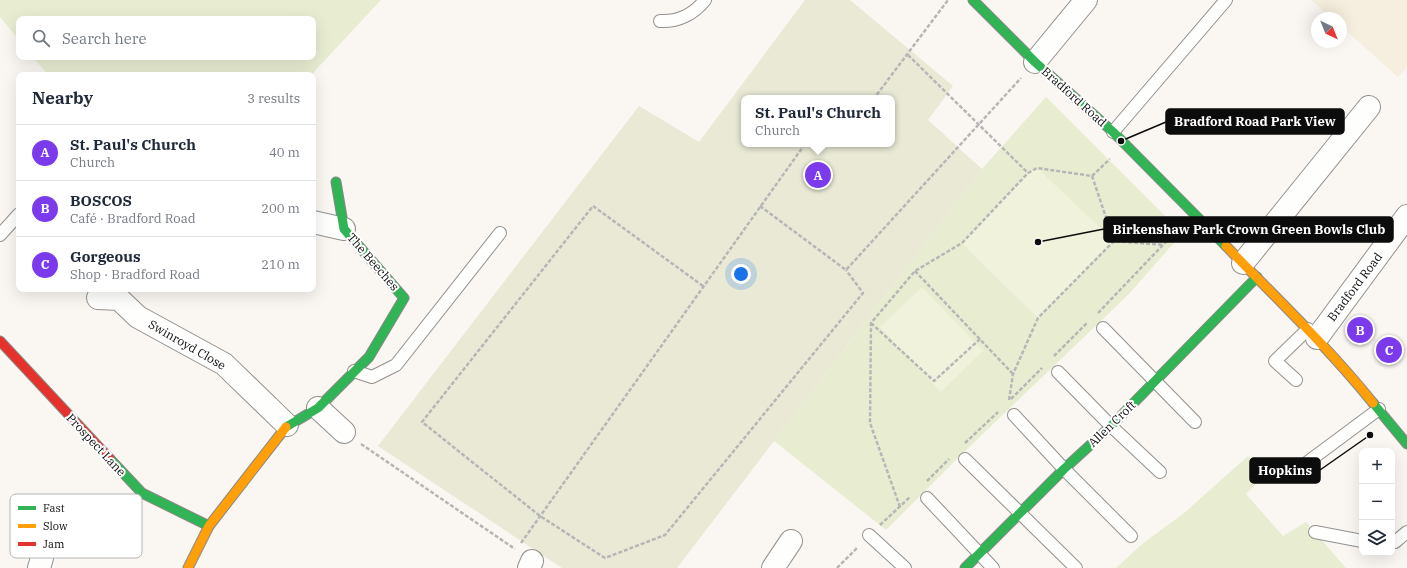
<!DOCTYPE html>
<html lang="en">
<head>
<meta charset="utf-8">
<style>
  :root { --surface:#fff; --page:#f6f6f7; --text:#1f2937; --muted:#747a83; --line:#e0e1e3; --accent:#7c3aed }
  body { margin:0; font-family:"IBM Plex Serif",serif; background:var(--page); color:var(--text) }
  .controls { position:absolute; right:12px; bottom:12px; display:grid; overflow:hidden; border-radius:8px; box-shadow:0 4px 16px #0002 }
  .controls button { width:36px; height:36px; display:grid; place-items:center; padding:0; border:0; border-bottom:1px solid var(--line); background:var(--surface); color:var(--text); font:20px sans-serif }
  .compass { position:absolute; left:1311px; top:12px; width:36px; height:36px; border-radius:50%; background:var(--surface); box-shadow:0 4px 16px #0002; rotate:137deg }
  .you { position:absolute; left:741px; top:274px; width:14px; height:14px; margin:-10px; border:3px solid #fff; border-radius:50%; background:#1a73e8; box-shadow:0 0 0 6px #1a73e833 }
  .badge { display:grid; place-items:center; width:26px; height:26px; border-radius:50%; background:var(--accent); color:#fff; font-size:13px; font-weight:700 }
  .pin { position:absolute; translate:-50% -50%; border:2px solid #fff; box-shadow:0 1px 4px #0006 }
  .popup { position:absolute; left:741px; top:95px; width:154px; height:52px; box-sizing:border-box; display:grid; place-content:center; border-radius:8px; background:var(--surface); filter:drop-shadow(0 1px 3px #0005); font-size:13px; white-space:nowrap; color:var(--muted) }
  .popup b { font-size:15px; color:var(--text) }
  .popup::after { content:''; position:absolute; left:50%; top:100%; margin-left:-8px; border:8px solid transparent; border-top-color:var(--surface) }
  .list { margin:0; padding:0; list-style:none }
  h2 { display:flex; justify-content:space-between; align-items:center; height:52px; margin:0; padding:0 16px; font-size:17px }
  h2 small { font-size:13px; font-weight:400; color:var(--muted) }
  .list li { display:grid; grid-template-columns:26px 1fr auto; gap:12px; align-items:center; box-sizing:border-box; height:56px; padding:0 16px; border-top:1px solid var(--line) }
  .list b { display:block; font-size:15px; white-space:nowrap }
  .list p { margin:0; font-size:13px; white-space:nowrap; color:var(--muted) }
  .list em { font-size:13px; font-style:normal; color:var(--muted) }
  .icon { flex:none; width:22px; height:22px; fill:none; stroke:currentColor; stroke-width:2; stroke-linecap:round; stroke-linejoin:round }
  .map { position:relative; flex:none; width:1407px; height:568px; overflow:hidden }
  .search { position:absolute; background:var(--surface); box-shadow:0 4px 16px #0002; left:16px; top:16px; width:300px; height:44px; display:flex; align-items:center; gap:10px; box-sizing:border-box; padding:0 14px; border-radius:8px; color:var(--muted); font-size:15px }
  .panel { position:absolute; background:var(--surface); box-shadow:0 4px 16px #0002; left:16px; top:72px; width:300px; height:220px; border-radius:8px }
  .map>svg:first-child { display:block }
  .farmland { fill:#f6eede }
  .green { fill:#e8edd2 }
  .cemetery { fill:#e9e9d6; fill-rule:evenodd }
  .pitch { fill:#f1f2dc }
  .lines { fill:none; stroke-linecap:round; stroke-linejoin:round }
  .lane-casing { stroke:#93918f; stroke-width:14 }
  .street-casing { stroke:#93918f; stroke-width:24 }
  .fast-casing { stroke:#8a8886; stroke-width:11 }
  .slow-casing { stroke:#8a8886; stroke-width:11 }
  .jam-casing { stroke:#8a8886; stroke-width:11 }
  .path { stroke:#b7b6b6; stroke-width:2.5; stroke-dasharray:4 2; stroke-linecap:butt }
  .lane { stroke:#fefefd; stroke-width:12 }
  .street { stroke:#fefefd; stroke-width:22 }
  .fast { stroke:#30b455; stroke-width:9 }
  .slow { stroke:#ff9f0a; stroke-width:9 }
  .jam { stroke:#e5322d; stroke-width:9 }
  .labels { text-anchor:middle; stroke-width:4; stroke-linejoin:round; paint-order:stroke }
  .street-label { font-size:12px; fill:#0c0c0c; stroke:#fff }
  .key { fill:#fff; stroke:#b6b6b6; stroke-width:1 }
  .key-label { font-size:11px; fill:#0c0c0c }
  .leader { fill:none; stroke:#0c0c0c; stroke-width:1.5 }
  .callout-dot { fill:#0c0c0c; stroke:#fff; stroke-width:1.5 }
  .callout { fill:#0c0c0c; stroke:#0c0c0c; stroke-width:1.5 }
  .callout-label { font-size:13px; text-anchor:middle; font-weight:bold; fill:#fff }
</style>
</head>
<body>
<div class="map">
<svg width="1407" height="568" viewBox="0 0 1407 568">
  <rect width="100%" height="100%" fill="#faf6f1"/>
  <path class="farmland" d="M1311 0H1407V67L1398 77 1341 26V18H1332Z"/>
  <g class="green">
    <path d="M0 0H381L311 75H48L33 57H313V19H19V40L0 17Z"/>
    <path d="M1046 97 1183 234 1171 246 1129 294 963 453 886 530 774 441 982 169Z"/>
    <path d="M1248 456 1264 475 1246 494 1283 536 1306 522 1346 568H1116L1142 544 1183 514Z"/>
  </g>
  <path class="cemetery" d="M805 0H850L953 86 928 120 982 169 677 568H562L378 446 639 106 699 142ZM744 98H892V144H744Z"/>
  <g class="pitch">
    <path d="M1037 168 1114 241 1038 318 962 243 1028 173Z"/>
    <path d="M922 287 983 351 941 392 880 327Z"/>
  </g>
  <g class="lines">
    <defs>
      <g id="lane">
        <path d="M660 21C678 22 694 14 705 0"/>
        <path d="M1113 132 1226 0"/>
        <path d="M0 235 19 214"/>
        <path d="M1103 328 1195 422"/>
        <path d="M354 371 372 377 396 365 500 233"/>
        <path d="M1058 372 1111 426 1160 472"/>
        <path d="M1296 380 1275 361 1308 329"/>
        <path d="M1014 415 1064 469 1131 536"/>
        <path d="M965 459 1076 568"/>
        <path d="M1305 464 1379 409"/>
        <path d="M927 498 993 568"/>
        <path d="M1315 532 1362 541"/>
        <path d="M869 535 905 568"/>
        <path d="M1392 542H1395L1407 532"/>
      </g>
      <g id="street">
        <path d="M1035 62 1086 0"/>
        <path d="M313 222 344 229"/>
        <path d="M1243 263 1369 107"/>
        <path d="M98 298 119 299 138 317 224 364 287 425"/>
        <path d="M1317 338 1407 216"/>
        <path d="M318 408 344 432"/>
        <path d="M39 568 42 558"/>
        <path d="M529 568 532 561"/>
        <path d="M773 568 791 541"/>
      </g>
      <g id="fast">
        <path d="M973 0 1035 62 1113 132 1226 246"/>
        <path d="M1373 403 1407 444"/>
        <path d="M286 427 318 408 369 357 404 298 344 229 336 182"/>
        <path d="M110 459 142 493 209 526"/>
        <path d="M965 568 1064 469 1111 426 1257 277"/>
      </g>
      <g id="slow">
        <path d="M1226 246C1276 298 1328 347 1373 403"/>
        <path d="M188 568 209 526 286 427"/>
      </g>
      <path id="jam" d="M0 341 110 459"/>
    </defs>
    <use href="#lane" class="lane-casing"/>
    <use href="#street" class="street-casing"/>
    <use href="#fast" class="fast-casing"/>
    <use href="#slow" class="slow-casing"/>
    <use href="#jam" class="jam-casing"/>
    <g class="path">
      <path d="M908 55 1028 173"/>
      <path d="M872 98 875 97 948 0"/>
      <path d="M1092 176 1110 159"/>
      <path d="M760 206 846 270 1021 78"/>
      <path d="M915 271 1013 374"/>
      <path d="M703 286 593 206 422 422 540 516 605 558 665 535 863 293 846 270"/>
      <path d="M1098 313 1180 227"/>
      <path d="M871 323 934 381 980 339"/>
      <path d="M1054 356 1087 323"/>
      <path d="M1011 399 1042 368"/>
      <path d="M1009 400 1013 374 1038 318 1114 241 1164 245"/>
      <path d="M965 443 998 412"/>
      <path d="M361 444 515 549"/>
      <path d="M927 481 949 459"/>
      <path d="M900 507 870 423 871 323 915 271 962 243 1028 173 1037 168 1092 176 1114 241"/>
      <path d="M880 525 910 497"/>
      <path d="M521 543 805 144"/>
      <path d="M837 568 858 547"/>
    </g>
    <use href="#lane" class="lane"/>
    <use href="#street" class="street"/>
    <use href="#fast" class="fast"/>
    <use href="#slow" class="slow"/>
    <use href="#jam" class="jam"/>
  </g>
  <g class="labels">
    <g class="street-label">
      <text transform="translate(1074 97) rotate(42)" y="4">Bradford Road</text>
      <text transform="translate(373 262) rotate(49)" y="4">The Beeches</text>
      <text transform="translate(1355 287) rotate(-53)" y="4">Bradford Road</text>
      <text transform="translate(187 345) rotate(30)" y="4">Swinroyd Close</text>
      <text transform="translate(1112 424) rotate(-44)" y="4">Allen Croft</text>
      <text transform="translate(96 445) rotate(47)" y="4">Prospect Lane</text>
    </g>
  </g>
  <rect x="10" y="494" width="132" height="64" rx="6" class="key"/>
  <rect x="18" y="506" width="18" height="4" fill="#30b455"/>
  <rect x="18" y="524" width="18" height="4" fill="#ff9f0a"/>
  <rect x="18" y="542" width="18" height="4" fill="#e5322d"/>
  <g class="key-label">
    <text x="43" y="512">Fast</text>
    <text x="43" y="530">Slow</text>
    <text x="43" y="548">Jam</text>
  </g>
  <path class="leader" d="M1121 141L1166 122M1038 242L1104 229M1370 435L1320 470"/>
  <g class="callout-dot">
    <circle cx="1121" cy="141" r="4"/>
    <circle cx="1038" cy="242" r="4"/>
    <circle cx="1370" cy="435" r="4"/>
  </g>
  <g class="callout">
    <rect x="1166" y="109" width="178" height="25" rx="4"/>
    <rect x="1104" y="217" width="289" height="25" rx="4"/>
    <rect x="1250" y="458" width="70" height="25" rx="4"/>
  </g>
  <g class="callout-label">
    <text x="1255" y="126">Bradford Road Park View</text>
    <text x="1249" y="234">Birkenshaw Park Crown Green Bowls Club</text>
    <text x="1285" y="475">Hopkins</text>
  </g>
</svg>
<div class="controls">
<button>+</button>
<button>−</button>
<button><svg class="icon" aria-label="layers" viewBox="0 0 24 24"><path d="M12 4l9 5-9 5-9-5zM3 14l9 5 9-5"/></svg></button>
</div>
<svg class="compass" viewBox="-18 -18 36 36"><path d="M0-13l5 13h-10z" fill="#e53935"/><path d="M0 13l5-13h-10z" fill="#747a83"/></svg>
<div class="you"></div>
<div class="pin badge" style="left:818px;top:175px">A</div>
<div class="popup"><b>St. Paul's Church</b>Church</div>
<div class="pin badge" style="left:1360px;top:330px">B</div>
<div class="pin badge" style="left:1389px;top:350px">C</div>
<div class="search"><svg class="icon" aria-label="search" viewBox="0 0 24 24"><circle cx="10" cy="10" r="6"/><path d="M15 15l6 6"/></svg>Search here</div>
<section class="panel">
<h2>Nearby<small>3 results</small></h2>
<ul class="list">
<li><span class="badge">A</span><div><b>St. Paul's Church</b><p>Church</p></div><em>40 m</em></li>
<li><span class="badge">B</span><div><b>BOSCOS</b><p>Café · Bradford Road</p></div><em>200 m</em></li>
<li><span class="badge">C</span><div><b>Gorgeous</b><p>Shop · Bradford Road</p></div><em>210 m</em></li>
</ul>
</section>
</div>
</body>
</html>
